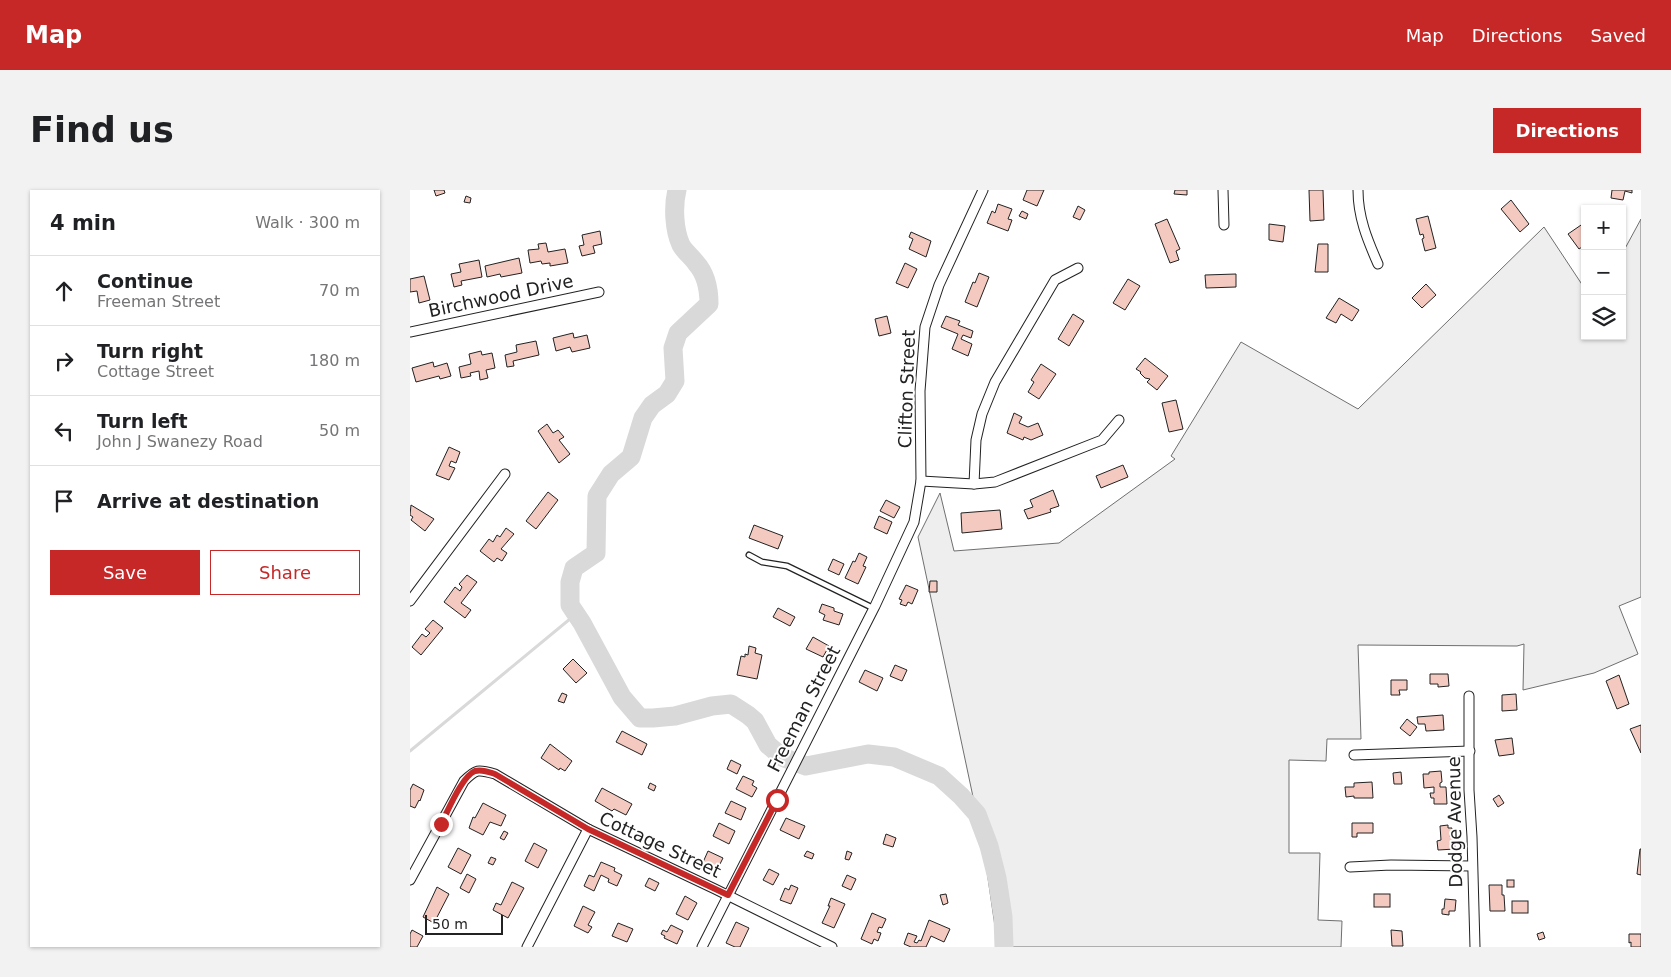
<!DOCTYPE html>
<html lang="en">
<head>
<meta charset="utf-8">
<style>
  :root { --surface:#fff; --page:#f2f2f2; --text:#202124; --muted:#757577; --line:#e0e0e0; --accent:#c62828 }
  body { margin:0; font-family:"DejaVu Sans",sans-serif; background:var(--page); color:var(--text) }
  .controls { position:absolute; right:15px; top:15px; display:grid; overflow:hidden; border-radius:0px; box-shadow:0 1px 4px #0004 }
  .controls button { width:45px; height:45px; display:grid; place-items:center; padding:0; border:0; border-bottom:1px solid var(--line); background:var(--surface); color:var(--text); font:25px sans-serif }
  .scale { position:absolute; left:15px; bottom:12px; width:78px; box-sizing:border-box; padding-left:5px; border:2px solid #222; border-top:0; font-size:14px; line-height:18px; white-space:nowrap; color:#222; -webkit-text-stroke:4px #fff; paint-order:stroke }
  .stop { position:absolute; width:15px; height:15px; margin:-11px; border:4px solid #c62828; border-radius:50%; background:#fff }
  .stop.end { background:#c62828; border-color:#fff; box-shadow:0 1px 5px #0008 }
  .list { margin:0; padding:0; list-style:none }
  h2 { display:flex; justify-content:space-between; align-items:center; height:65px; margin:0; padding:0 20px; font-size:21px }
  h2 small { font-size:16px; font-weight:400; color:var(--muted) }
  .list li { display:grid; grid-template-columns:32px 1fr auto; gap:15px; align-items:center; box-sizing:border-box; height:70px; padding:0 20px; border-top:1px solid var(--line) }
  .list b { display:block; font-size:19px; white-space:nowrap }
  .list p { margin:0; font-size:16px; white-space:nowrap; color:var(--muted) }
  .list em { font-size:16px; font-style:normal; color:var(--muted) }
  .actions { display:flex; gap:10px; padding:15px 20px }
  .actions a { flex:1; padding:11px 0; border:1px solid var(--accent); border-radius:0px; text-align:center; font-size:18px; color:var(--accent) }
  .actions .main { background:var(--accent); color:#fff }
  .icon { flex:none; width:28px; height:28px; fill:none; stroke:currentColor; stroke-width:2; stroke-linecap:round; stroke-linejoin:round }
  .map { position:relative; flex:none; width:1231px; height:757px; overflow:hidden; border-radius:0px }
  header { display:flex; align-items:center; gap:30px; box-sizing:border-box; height:70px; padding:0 25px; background:var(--accent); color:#fff }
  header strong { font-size:24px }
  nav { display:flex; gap:28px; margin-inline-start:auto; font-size:18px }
  .intro { display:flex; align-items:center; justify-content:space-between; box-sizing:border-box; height:120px; padding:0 30px }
  h1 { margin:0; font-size:35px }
  .button { padding:12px 22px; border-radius:0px; background:var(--accent); color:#fff; font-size:18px; font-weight:700 }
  main { display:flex; gap:30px; padding:0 30px }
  aside { flex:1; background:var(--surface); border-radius:0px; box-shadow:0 1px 4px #0004 }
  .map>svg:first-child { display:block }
  .green { fill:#eee; stroke:#6f6f6f }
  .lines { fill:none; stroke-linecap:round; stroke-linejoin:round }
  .stream { stroke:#d9d9d9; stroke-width:3 }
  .river { stroke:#d9d9d9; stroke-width:19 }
  .building { fill:#f3c9c0; stroke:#222 }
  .lane-casing { stroke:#222; stroke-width:7 }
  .street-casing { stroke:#222; stroke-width:11 }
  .lane { stroke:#fff; stroke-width:4.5 }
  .street { stroke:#fff; stroke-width:9 }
  .route { stroke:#c62828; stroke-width:6 }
  .labels { text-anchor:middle; stroke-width:4; stroke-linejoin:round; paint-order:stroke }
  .street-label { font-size:18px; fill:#222; stroke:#fff }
</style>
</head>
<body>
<header>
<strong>Map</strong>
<nav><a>Map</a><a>Directions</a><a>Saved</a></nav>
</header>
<div class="intro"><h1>Find us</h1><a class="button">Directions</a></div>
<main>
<aside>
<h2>4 min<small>Walk · 300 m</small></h2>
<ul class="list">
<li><svg class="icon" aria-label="ahead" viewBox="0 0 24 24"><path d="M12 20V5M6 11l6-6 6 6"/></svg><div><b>Continue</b><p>Freeman Street</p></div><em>70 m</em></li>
<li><svg class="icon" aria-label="right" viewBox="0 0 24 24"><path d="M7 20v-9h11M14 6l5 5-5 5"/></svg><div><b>Turn right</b><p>Cottage Street</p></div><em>180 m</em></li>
<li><svg class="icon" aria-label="left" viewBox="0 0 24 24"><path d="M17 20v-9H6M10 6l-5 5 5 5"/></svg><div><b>Turn left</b><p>John J Swanezy Road</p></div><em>50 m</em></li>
<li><svg class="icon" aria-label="arrive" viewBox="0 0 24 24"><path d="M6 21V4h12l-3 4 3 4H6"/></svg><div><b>Arrive at destination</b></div></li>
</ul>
<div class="actions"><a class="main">Save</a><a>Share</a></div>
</aside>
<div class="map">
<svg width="1231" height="757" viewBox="0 0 1231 757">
  <rect width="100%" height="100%" fill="#fff"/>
  <path class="green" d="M1231 29V407L1209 416 1228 464 1184 483 1113 500 1114 454 1107 456 948 455 951 549H917L916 571 879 570V663H910L908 730 932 731 931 757H588L573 654 508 347 530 303 544 361 649 353 765 269 761 266 831 152 948 219 1134 37 1175 99V146H1212V64Z"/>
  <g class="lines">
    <path class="stream" d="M0 561 166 424"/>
    <path class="river" d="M267 0C263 16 264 40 271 55 274 61 282 67 286 73 296 84 299 100 299 114L268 143 263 158 265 191 257 204 242 215 233 228 221 267 201 284 187 306 186 363 164 378 160 392V415L172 433 212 507 230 528H243L265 526 302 516 321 514 338 525 345 531 358 555 372 567 396 576 458 564 484 567 529 586 551 606 567 624 579 656 587 688 593 727 594 757"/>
  </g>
  <g class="building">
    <path d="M24 0H34L35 3 26 6Z"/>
    <path d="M617 0H634L627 16 613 10Z"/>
    <path d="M765 0H777V5L764 4Z"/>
    <path d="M899 0H913L914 30 900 31Z"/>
    <path d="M1202 0H1222V3L1215 1 1213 10 1201 8Z"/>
    <path d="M56 6 61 8 60 13 54 12Z"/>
    <path d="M1101 10 1119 34 1110 42 1091 19Z"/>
    <path d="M588 14 602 19 598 29 602 30 598 41 577 33 582 21 585 23Z"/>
    <path d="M668 16 675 20 670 30 663 27Z"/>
    <path d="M612 21 618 24 616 29 609 26Z"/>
    <path d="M1018 26 1026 58 1015 61 1012 49 1014 48 1013 44 1010 45 1006 29Z"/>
    <path d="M757 29 770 59 766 61 769 70 760 73 745 34Z"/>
    <path d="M1174 33 1175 55 1169 59 1158 44Z"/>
    <path d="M859 34 875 36 873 52 859 50Z"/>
    <path d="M190 41 192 54 183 56 185 63 172 66 169 56 174 55 172 45Z"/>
    <path d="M501 42 521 51 516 67 499 59 503 49 499 47Z"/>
    <path d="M136 53 138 62 155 59 158 73 140 76V73L132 74 131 71 120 73 118 60 129 59 128 54Z"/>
    <path d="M908 54H918V82H905Z"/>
    <path d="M109 68 112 83 91 87 90 84 77 87 75 76Z"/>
    <path d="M69 70 72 87 51 91 52 95 44 97 41 84 51 82 49 74Z"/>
    <path d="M495 73 507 79 498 98 486 93Z"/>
    <path d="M569 83 579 87 567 117 555 112 563 92 565 93Z"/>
    <path d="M826 84V97L796 98 795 85Z"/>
    <path d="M14 86 20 110 9 113 7 101 0 102V89Z"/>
    <path d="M718 89 730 96 715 120 703 113Z"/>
    <path d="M1016 94 1026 105 1012 118 1002 108Z"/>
    <path d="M929 108 949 120 942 131 931 124 926 133 916 128Z"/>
    <path d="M663 124 674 131 659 156 648 149Z"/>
    <path d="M477 126 481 143 469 146 465 129Z"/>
    <path d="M536 126 550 131 548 135 563 141 561 148 553 145 551 149 562 154 558 166 542 159 548 144 531 137Z"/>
    <path d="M163 143 164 148 177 145 180 158 162 162 160 157 146 161 143 148Z"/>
    <path d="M126 151 129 165 103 171 104 176 97 177 95 165 107 162 106 155Z"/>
    <path d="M71 161 72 165 82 163 85 178 76 180 78 188 70 190 69 181 60 183 61 186 51 188 49 177 61 174 59 164Z"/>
    <path d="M735 168 758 186 747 200 737 192 740 189 735 188 730 183 731 182 726 179Z"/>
    <path d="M23 172 24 177 37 173 41 186 30 189 29 186 6 192 2 178Z"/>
    <path d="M631 174 646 184 629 209 618 202 624 192 621 190Z"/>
    <path d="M766 210 773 239 759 242 752 213Z"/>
    <path d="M604 223 612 227 609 233 618 237 628 233 633 245 621 250 614 247 613 250 597 243Z"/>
    <path d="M137 234 143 243 148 240 154 247 149 250 160 264 149 273 128 241Z"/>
    <path d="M39 257 50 262 46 273 41 271 39 276 45 278 39 290 26 285Z"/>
    <path d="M713 275 718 287 691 298 686 286Z"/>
    <path d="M643 300 649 316 640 319 641 322 618 329 614 320 623 317 620 310Z"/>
    <path d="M138 302 148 310 126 339 116 331Z"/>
    <path d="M476 310 490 317 484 328 470 321Z"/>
    <path d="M1 315 24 329 15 341 1 330 3 327 0 325Z"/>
    <path d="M590 320 592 339 552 343 551 323Z"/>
    <path d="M469 326 482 332 477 344 464 338Z"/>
    <path d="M344 335 373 346 368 359 339 348Z"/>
    <path d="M96 338 104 344 91 359 97 363 92 371 87 368 84 372 70 361 79 349 83 352 87 345 90 347Z"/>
    <path d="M449 363 457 367 453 376 456 377 448 394 435 388 443 371 445 372Z"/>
    <path d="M423 369 434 374 429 385 418 380Z"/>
    <path d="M57 385 67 392 51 413 61 420 55 428 34 412 45 397 50 401 52 397 49 394Z"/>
    <path d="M520 391H527V402H519Z"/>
    <path d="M496 395 508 400 502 414 498 412 496 416 490 414 492 410 489 409Z"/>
    <path d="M412 414 424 418V421L433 424 429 435 413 430 415 425 409 422Z"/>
    <path d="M368 418 385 427 380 436 363 427Z"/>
    <path d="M23 430 33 438 11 465 2 457 12 444 16 447 20 443 15 439Z"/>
    <path d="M403 447 419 456 413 467 396 459Z"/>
    <path d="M339 456 346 458 345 463 352 465 347 489 327 485 331 466 335 467V464L338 465Z"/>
    <path d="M163 469 177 483 166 493 153 479Z"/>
    <path d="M485 475 497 480 492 491 480 486Z"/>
    <path d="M455 480 473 488 467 501 449 492Z"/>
    <path d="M1020 484H1038L1039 496 1028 497V494H1020Z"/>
    <path d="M1209 485 1219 514 1207 519 1196 491Z"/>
    <path d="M981 490H997V500H989L990 505H981Z"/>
    <path d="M152 503 157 505 154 513 148 511Z"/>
    <path d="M1106 504 1107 520 1092 521V505Z"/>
    <path d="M1033 525 1034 540 1016 541 1015 534H1008L1007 527Z"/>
    <path d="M997 529 1007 537 1000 546 990 538Z"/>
    <path d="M1231 535V563L1220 539Z"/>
    <path d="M212 541 237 554 232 565 206 552Z"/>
    <path d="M1102 548 1104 564 1089 566 1085 550Z"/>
    <path d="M140 554 162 571 155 581 150 578 149 580 131 568Z"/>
    <path d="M321 570 331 575 327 584 317 579Z"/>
    <path d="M1031 581 1032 592 1030 593V597H1036L1037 614H1024V608H1021L1020 603H1024V597L1014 598 1013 584H1019V582Z"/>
    <path d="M991 582 992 594H984L983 583Z"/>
    <path d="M333 586 344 591 342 595 347 598 342 607 326 599Z"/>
    <path d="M962 592 963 608H944V606L936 607 935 597H944V593Z"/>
    <path d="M240 593 246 596 244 601 238 598Z"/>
    <path d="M3 594 14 600 10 611 9 610 5 618 0 616V600Z"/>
    <path d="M192 598 222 614 216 625 204 619 202 621 185 611Z"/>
    <path d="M1089 605 1094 613 1088 617 1083 609Z"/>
    <path d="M321 611 336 618 331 630 315 623Z"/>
    <path d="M73 613 96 625 91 636 80 632 73 645 59 638 63 627 65 628Z"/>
    <path d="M376 628 395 636 389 649 370 640Z"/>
    <path d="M309 633 325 641 319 654 303 646Z"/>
    <path d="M942 633H963V643H947V647H942Z"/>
    <path d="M1038 635V638H1042L1043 644H1040V647H1044L1045 659 1028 660 1027 651 1031 650 1030 636Z"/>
    <path d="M94 641 98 643 94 650 90 648Z"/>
    <path d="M476 644 486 648 483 657 473 654Z"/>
    <path d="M124 653 137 660 128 678 115 671Z"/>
    <path d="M48 658 61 665 51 684 38 677Z"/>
    <path d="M1230 659H1231V685L1227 684Z"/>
    <path d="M298 661 313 668 304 686 290 679Z"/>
    <path d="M397 661 404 664 402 669 394 666Z"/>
    <path d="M437 661 442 663 439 670 435 669Z"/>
    <path d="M81 667 86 669 83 675 78 673Z"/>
    <path d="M191 672 205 678 204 681 212 685 207 696 198 692 199 689 191 685 184 701 174 696 179 685 184 687Z"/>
    <path d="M359 679 369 684 363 695 353 690Z"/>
    <path d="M57 684 66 689 59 703 50 698Z"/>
    <path d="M437 685 446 689 441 700 432 696Z"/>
    <path d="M239 688 249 693 245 701 235 696Z"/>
    <rect x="1097" y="690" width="7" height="7"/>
    <path d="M102 692 114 698 98 728 83 720 86 713 91 715Z"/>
    <path d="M381 695 388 698 381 714 370 710 375 698 379 700Z"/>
    <path d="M1079 695H1092V705H1094L1095 721H1080Z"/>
    <path d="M27 697 39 704 24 733 13 727Z"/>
    <path d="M536 704 538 713 533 715 530 705Z"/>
    <rect x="964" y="704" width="16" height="13"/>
    <path d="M275 706 287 713 278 730 266 724Z"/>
    <path d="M421 708 435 714 424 738 412 733 420 716H418Z"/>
    <path d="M1035 709 1046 710 1045 721H1039V725L1032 724V719H1034Z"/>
    <rect x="1102" y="711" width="16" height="12"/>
    <path d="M173 716 185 722 178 735 182 737 178 743 164 736Z"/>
    <path d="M462 723 476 729 472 738 469 737 467 742 471 743 468 751 464 749 462 754 451 749Z"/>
    <path d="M519 730 540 739 534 752 521 746 516 757H501L494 754 498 743 507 746 504 752 507 753 509 750 511 751Z"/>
    <path d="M326 732 339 738 330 757H325L316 753Z"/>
    <path d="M208 733 223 739 217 752 202 746Z"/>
    <path d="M261 735 273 741 267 754 254 748 255 746 251 744 253 740 257 742Z"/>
    <path d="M2 740 13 746 7 757H0V744Z"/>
    <path d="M981 740 992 741 993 756H982Z"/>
    <path d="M1133 742 1135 748 1129 750 1127 744Z"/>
    <path d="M1219 744H1231V757H1221V752L1219 753Z"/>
  </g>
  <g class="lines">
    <defs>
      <path id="lane" d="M339 365 352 372 377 376 463 418"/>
      <g id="street">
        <path d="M813 0 814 35"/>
        <path d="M948 0C948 27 957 49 968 74"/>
        <path d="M0 142 189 102"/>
        <path d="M511 291 564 294 585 292 692 250 709 230"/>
        <path d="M564 294 566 250 572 224 585 192 645 90 668 78"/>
        <path d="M0 411 95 284"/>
        <path d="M1059 506V600L1062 647 1065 757"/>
        <path d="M944 565 1060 561"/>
        <path d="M940 677 981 675 1062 676"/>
        <path d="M0 690 54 591C66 579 68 579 85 584L178 639 305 699 422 757"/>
        <path d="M117 757 178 639"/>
        <path d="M292 757 465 416 504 332 511 291 510 201 515 137 529 95 573 0"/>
      </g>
    </defs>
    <use href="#lane" class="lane-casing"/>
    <use href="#street" class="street-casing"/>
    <use href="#lane" class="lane"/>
    <use href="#street" class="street"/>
  </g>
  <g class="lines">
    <path class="route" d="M31 634C38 621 52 586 65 581 72 579 79 582 85 584L178 639 318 705 367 610"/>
  </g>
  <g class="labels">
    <g class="street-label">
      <text transform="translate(91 106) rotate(-12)" y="6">Birchwood Drive</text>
      <text transform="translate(497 199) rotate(-88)" y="6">Clifton Street</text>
      <text transform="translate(394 519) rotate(-63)" y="6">Freeman Street</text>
      <text transform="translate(1045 632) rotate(-91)" y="6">Dodge Avenue</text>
      <text transform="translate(250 655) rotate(25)" y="6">Cottage Street</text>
    </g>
  </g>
</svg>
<div class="controls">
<button>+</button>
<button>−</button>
<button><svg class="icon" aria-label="layers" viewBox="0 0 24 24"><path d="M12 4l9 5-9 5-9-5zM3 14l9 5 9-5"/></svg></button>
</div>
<div class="scale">50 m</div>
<div class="stop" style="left:367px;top:610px"></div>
<div class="stop end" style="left:31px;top:634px"></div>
</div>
</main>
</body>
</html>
